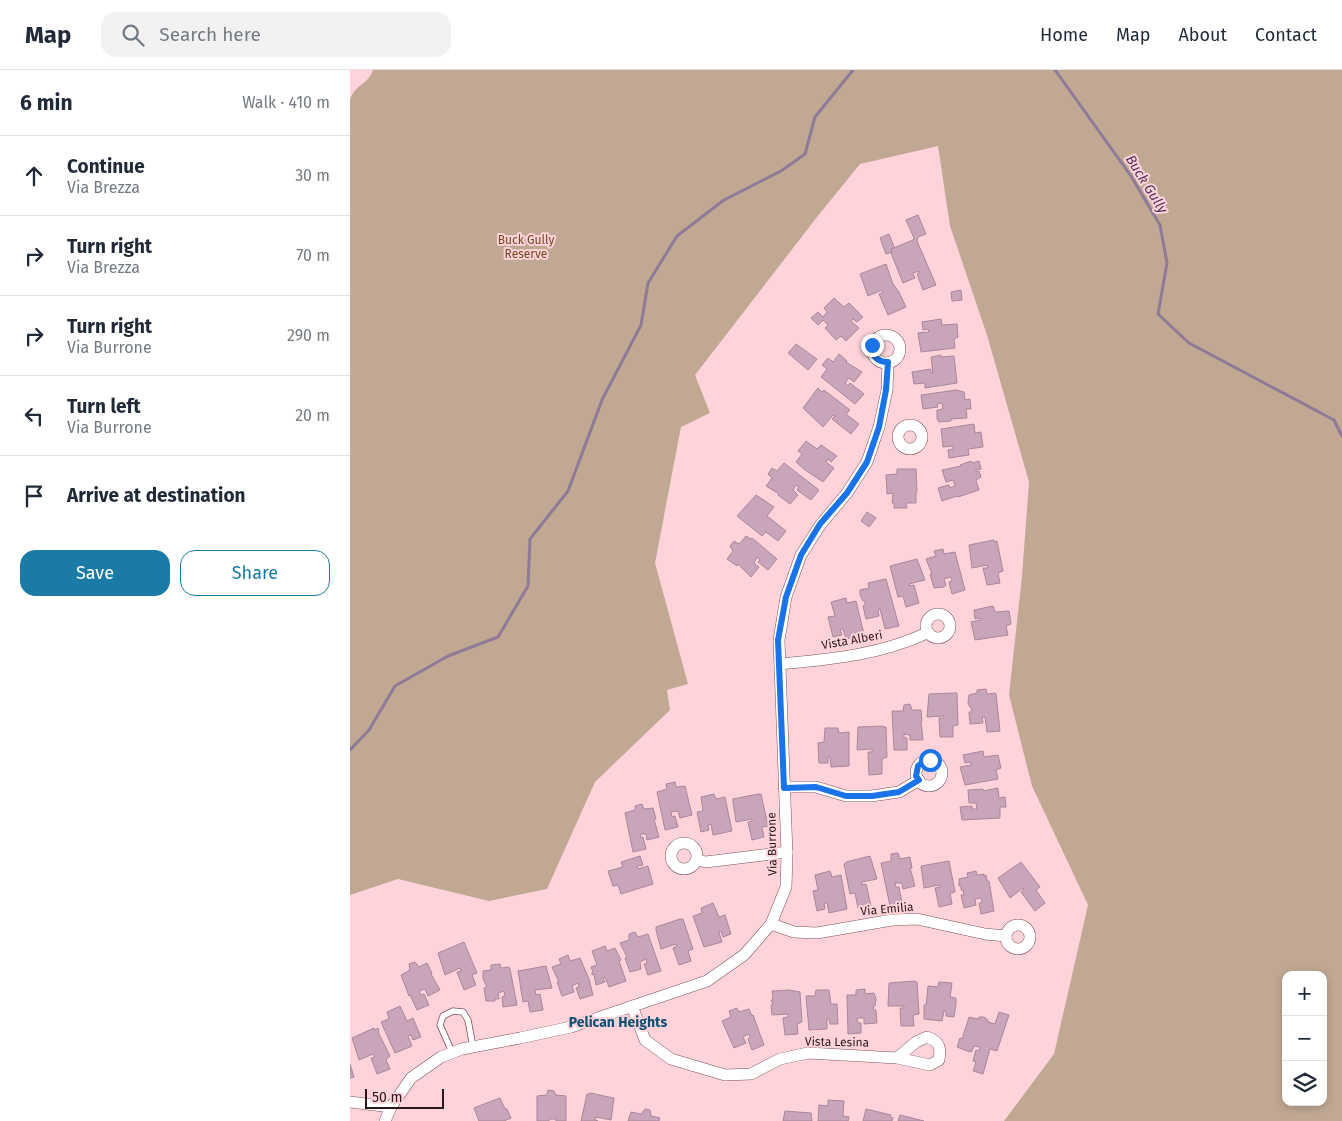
<!DOCTYPE html>
<html lang="en">
<head>
<meta charset="utf-8">
<style>
  :root { --surface:#fff; --page:#f2f2f3; --text:#1f2937; --muted:#747a83; --line:#e0e1e3; --accent:#1a7ba7 }
  body { margin:0; font-family:"Fira Sans",sans-serif; background:var(--page); color:var(--text) }
  .controls { position:absolute; right:15px; bottom:15px; display:grid; overflow:hidden; border-radius:10px; box-shadow:0 2px 8px #0003 }
  .controls button { width:45px; height:45px; display:grid; place-items:center; padding:0; border:0; border-bottom:1px solid var(--line); background:var(--surface); color:var(--text); font:25px sans-serif }
  .scale { position:absolute; left:15px; bottom:12px; width:79px; box-sizing:border-box; padding-left:5px; border:2px solid #28181a; border-top:0; font-size:14px; line-height:18px; white-space:nowrap; color:#28181a; -webkit-text-stroke:4px #ffd3d9; paint-order:stroke }
  .stop { position:absolute; width:15px; height:15px; margin:-11px; border:4px solid #1a73e8; border-radius:50%; background:#fff }
  .stop.end { background:#1a73e8; border-color:#fff; box-shadow:0 1px 5px #0008 }
  .list { margin:0; padding:0; list-style:none }
  h2 { display:flex; justify-content:space-between; align-items:center; height:65px; margin:0; padding:0 20px; font-size:21px }
  h2 small { font-size:16px; font-weight:400; color:var(--muted) }
  .list li { display:grid; grid-template-columns:32px 1fr auto; gap:15px; align-items:center; box-sizing:border-box; height:80px; padding:0 20px; border-top:1px solid var(--line) }
  .list b { display:block; font-size:19px; white-space:nowrap }
  .list p { margin:0; font-size:16px; white-space:nowrap; color:var(--muted) }
  .list em { font-size:16px; font-style:normal; color:var(--muted) }
  .actions { display:flex; gap:10px; padding:15px 20px }
  .actions a { flex:1; padding:11px 0; border:1px solid var(--accent); border-radius:15px; text-align:center; font-size:18px; color:var(--accent) }
  .actions .main { background:var(--accent); color:#fff }
  .icon { flex:none; width:28px; height:28px; fill:none; stroke:currentColor; stroke-width:2; stroke-linecap:round; stroke-linejoin:round }
  .map { position:relative; flex:none; width:992px; height:1051px; overflow:hidden }
  header { display:flex; align-items:center; gap:30px; box-sizing:border-box; height:70px; padding:0 25px; background:var(--surface); border-bottom:1px solid var(--line) }
  header strong { font-size:24px }
  nav { display:flex; gap:28px; margin-inline-start:auto; font-size:18px }
  .search { width:350px; height:45px; background:var(--page); display:flex; align-items:center; gap:12px; box-sizing:border-box; padding:0 18px; border-radius:15px; color:var(--muted); font-size:19px }
  main { display:flex }
  aside { flex:1; background:var(--surface) }
  .map>svg:first-child { display:block }
  .green { fill:#c0a893; fill-rule:evenodd }
  .lines { fill:none; stroke-linecap:round; stroke-linejoin:round }
  .stream { stroke:#8f7a97; stroke-width:3 }
  .building { fill:#c8a5b9; stroke:#a9879b }
  .lane-casing { stroke:#775358; stroke-width:7 }
  .street-casing { stroke:#775358; stroke-width:12 }
  .lane { stroke:#fff; stroke-width:5.5 }
  .street { stroke:#fff; stroke-width:11 }
  .route { stroke:#1a73e8; stroke-width:6 }
  .labels { text-anchor:middle; stroke-width:4; stroke-linejoin:round; paint-order:stroke }
  .park-label { font-size:12px; fill:#724920; stroke:#ffd3d9 }
  .street-label { font-size:12px; fill:#28181a; stroke:#ffd3d9 }
  .water-label { font-size:14px; font-style:italic; fill:#4f315b; stroke:#ffd3d9 }
  .neighbourhood-label { font-size:14px; font-weight:bold; fill:#0e516f; stroke:#ffd3d9 }
</style>
</head>
<body>
<header>
<strong>Map</strong>
<div class="search"><svg class="icon" aria-label="search" viewBox="0 0 24 24"><circle cx="10" cy="10" r="6"/><path d="M15 15l6 6"/></svg>Search here</div>
<nav><a>Home</a><a>Map</a><a>About</a><a>Contact</a></nav>
</header>
<main>
<aside>
<h2>6 min<small>Walk · 410 m</small></h2>
<ul class="list">
<li><svg class="icon" aria-label="ahead" viewBox="0 0 24 24"><path d="M12 20V5M6 11l6-6 6 6"/></svg><div><b>Continue</b><p>Via Brezza</p></div><em>30 m</em></li>
<li><svg class="icon" aria-label="right" viewBox="0 0 24 24"><path d="M7 20v-9h11M14 6l5 5-5 5"/></svg><div><b>Turn right</b><p>Via Brezza</p></div><em>70 m</em></li>
<li><svg class="icon" aria-label="right" viewBox="0 0 24 24"><path d="M7 20v-9h11M14 6l5 5-5 5"/></svg><div><b>Turn right</b><p>Via Burrone</p></div><em>290 m</em></li>
<li><svg class="icon" aria-label="left" viewBox="0 0 24 24"><path d="M17 20v-9H6M10 6l-5 5 5 5"/></svg><div><b>Turn left</b><p>Via Burrone</p></div><em>20 m</em></li>
<li><svg class="icon" aria-label="arrive" viewBox="0 0 24 24"><path d="M6 21V4h12l-3 4 3 4H6"/></svg><div><b>Arrive at destination</b></div></li>
</ul>
<div class="actions"><a class="main">Save</a><a>Share</a></div>
</aside>
<div class="map">
<svg width="992" height="1051" viewBox="0 0 992 1051">
  <rect width="100%" height="100%" fill="#ffd3d9"/>
  <path class="green" d="M23 0H992V1051H654L704 984 738 835 682 716 659 625 672 506 679 412 637 265 600 156 588 76 510 94 467 147 345 305 360 343 331 357 305 493 338 614 317 620 320 640 245 712 197 819 139 831 48 809 0 825V30C5 14 19 14 23 0ZM936 905H973V1032H936Z"/>
  <g class="lines">
    <g class="stream">
      <path d="M705 0 781 106 810 155 817 193 808 244 839 273 984 350 992 366"/>
      <path d="M0 680 19 660 45 616 98 586 148 567 178 516 180 469 218 421 252 330 291 255 298 213 327 166 374 130 431 101 455 84 465 47 503 0"/>
    </g>
  </g>
  <g class="building">
    <path d="M568 145 576 164 568 167 567 171 586 215 573 220 567 204 569 203V201L563 203 565 208 553 213 541 183V179L563 170 564 168 556 150Z"/>
    <path d="M539 164 544 177 541 179 542 182 536 184 530 168Z"/>
    <path d="M536 194 543 214 549 222 556 237 538 245 529 224 533 222 532 220 518 226 510 204Z"/>
    <path d="M611 220 612 230 602 231 601 222Z"/>
    <path d="M484 228 494 237 499 233 513 247 507 252 503 249 501 251 509 258 496 271 491 266 486 270 475 258 478 255 473 250 468 255 461 248 468 242 473 247 477 242 474 238Z"/>
    <path d="M591 249 592 255 607 254 608 267 604 269 605 278 571 282 568 263 579 262 578 259 573 260 572 252Z"/>
    <path d="M446 274 467 289 458 300 438 283Z"/>
    <path d="M489 284 497 291 496 292 512 302 504 312 499 308 495 313 498 316 500 313 514 324 505 334 471 307 477 299 472 295 478 288 483 292Z"/>
    <path d="M591 285V287L604 286 607 313 575 318V313L564 314 562 302 581 299V303H583L581 287Z"/>
    <path d="M468 318 472 322 474 320 500 340 496 344 509 354 501 364 482 349 485 346 483 345 473 357 453 338Z"/>
    <path d="M606 320 614 322 615 330 620 329 621 339H616L617 348 601 349V351L589 352 587 349V340L593 339 592 333 587 334 588 337 573 339 571 325Z"/>
    <path d="M624 354 625 363 631 362 633 377 618 379 619 385 599 388 598 380 603 379V376L593 377 591 359Z"/>
    <path d="M456 371 467 379 471 375 487 386 481 392 478 389 476 392 484 398 473 412 455 400 446 392 452 384 448 381Z"/>
    <path d="M621 391 622 393 629 391 631 399 626 400V402L629 401 631 407 626 410 629 420 608 427 607 426 592 431 588 418 599 415 600 418 605 416 603 410 596 412 592 400 611 396 610 395Z"/>
    <path d="M434 393 469 420 461 430 447 420 449 417 446 415 443 420 448 425 440 434 428 425 429 424 416 416 422 408 418 404 422 398 427 401Z"/>
    <path d="M547 399H566L567 422H566V433H556L557 438H544V433H542L543 423 537 424 536 405 547 404Z"/>
    <path d="M406 425 424 437 417 446 436 461 428 471 416 462 412 466 387 446Z"/>
    <path d="M517 442 526 448 519 457 511 451Z"/>
    <path d="M396 466 401 469 402 468 427 489 418 500 408 492 410 490 407 487 404 493 409 497 401 507 388 494 387 496 377 489 383 481 380 476 384 471 389 474Z"/>
    <path d="M644 470V472L647 471 653 501 648 503 650 513 637 515 633 498H638L637 495 622 498 619 475Z"/>
    <path d="M593 479 594 484 605 482 615 520 602 524 599 512 602 511 601 507 594 509 596 515 594 517 584 518 580 504H582L576 489 586 486 584 481Z"/>
    <path d="M567 489 575 510 559 514 560 516 564 515 569 533 556 537 553 526 548 527 540 496Z"/>
    <path d="M536 509 549 556 535 559 530 539 528 540 529 546 516 549 513 536 515 535V531H513L510 525V520L519 518 518 513Z"/>
    <path d="M496 528 497 533 506 531 514 564 496 569 493 559H490L492 565 483 567 478 547 485 546 481 532Z"/>
    <path d="M643 536 645 542 659 541 661 554 656 556 658 565 625 570 621 552 631 550V548L625 549 624 540Z"/>
    <path d="M636 619 637 624 645 623 646 624 650 661 637 662 635 647H632L633 653 620 654 619 642H622L621 637H620L618 633 619 625 627 623V620Z"/>
    <path d="M604 623H607L608 655 603 656V667H590L589 648H594V646L577 647 579 624Z"/>
    <path d="M560 634 562 640H571L572 651H571L573 670H560V665L554 664V668H557V680H544L542 641H553L554 635Z"/>
    <path d="M533 656V657H536L537 687 532 689V704L519 705 518 682H522V679L507 680 508 657Z"/>
    <path d="M475 658H488L489 663 499 662V696L481 697 480 687H478V693H469L468 673 474 672Z"/>
    <path d="M633 681 634 687 648 685 651 698 646 700 648 709 615 715 610 697 621 695 620 692 615 693 613 685Z"/>
    <path d="M325 712 326 717 335 716 342 745 330 748 328 741 321 742 322 747 325 746 328 757 315 760 307 722 317 719 316 714Z"/>
    <path d="M648 718 649 728 655 727 656 737H650V748L612 750 610 737 622 736V739H627L626 733H619L618 720 633 719V721Z"/>
    <path d="M364 724 366 729 375 727 382 761 363 765 361 754 358 755 359 760 351 762 347 742 353 741 351 727Z"/>
    <path d="M408 724H411L418 756 412 757 414 767 402 770 398 752 402 751V749L386 752 383 732V729Z"/>
    <path d="M292 734 294 739 303 738 306 749H304L309 767 297 770 296 764H290L291 768 293 767 296 779 283 782 275 743 285 740V736Z"/>
    <path d="M548 783 550 789 560 787 562 798H560L565 816 553 819 552 813H545L546 817H549L552 833 540 836 531 793 541 791V784Z"/>
    <path d="M290 786 293 795 287 796 288 799 298 796 303 814 271 824 268 815 263 816 258 801 273 797 271 792Z"/>
    <path d="M520 786 527 809 512 812V815L516 814 521 836 508 838 505 823 500 824 494 794 496 793V792Z"/>
    <path d="M599 791 605 822 600 823 602 834 589 837 585 818 590 817 589 815 574 818 571 796Z"/>
    <path d="M671 792 690 817 686 820 695 833 685 841 671 822 674 819 673 818 660 828 648 808Z"/>
    <path d="M480 801 482 807 491 805 497 839 479 843 477 833H474L475 839 467 841 463 821 468 820 465 805Z"/>
    <path d="M626 801 627 805 634 804V806L636 805 637 811H639L644 841 631 844 629 833H632L631 828 625 829 626 835 614 838 611 825H614L613 820H611V816H609V809L618 807 617 803Z"/>
    <path d="M363 833 369 847 375 845 381 864 373 867 371 861 369 862 372 872 354 877 343 846 352 843 351 838Z"/>
    <path d="M330 849H333L343 879 338 881 341 891 329 895 323 878 327 876 326 874 311 879 306 860V857Z"/>
    <path d="M285 862 288 867 298 864 311 901 298 905 294 894 297 893 296 889 290 892 291 899 280 902 275 888 277 887 270 873 279 870V864Z"/>
    <path d="M114 872 127 903 122 905 126 915 114 920 107 902 111 901 110 898 95 905 88 883Z"/>
    <path d="M255 876 257 881 265 878 271 890 269 891 276 911 259 917 255 907 253 908 255 912 246 915 244 904 242 905V902H243L241 897 247 895 242 881Z"/>
    <path d="M218 885 220 891 230 888 239 909 243 925 230 929 226 918 229 917 228 913 222 916 224 922 212 926 207 912H209L202 897 211 894 209 889Z"/>
    <path d="M65 892 69 897 77 893 82 903 81 904 90 920 78 926 75 919 69 921 71 925 74 924 79 935 67 940 60 925 59 926 51 905 60 900 59 894Z"/>
    <path d="M150 894 151 898 159 897 160 899 167 935 153 937 152 927 155 926 154 921 148 923 149 929H145V931H136L134 918 137 917 133 909V901L141 900V895Z"/>
    <path d="M196 896 202 918 185 920 186 925 190 924 193 940 180 942 178 931 173 932 168 901Z"/>
    <path d="M564 911 567 912 569 944 563 945 564 956H551L550 938H554V936H538L539 913Z"/>
    <path d="M589 912 602 913 600 927 606 928V934L604 947 596 946V941H594L592 951 574 949V935H576L578 916 588 917Z"/>
    <path d="M515 919V924L524 923 526 929 525 936H523L524 940H526L527 953 514 954V948H507L508 953H511V963L498 964 497 927V925H506V920Z"/>
    <path d="M439 920 450 922 452 952 447 954 448 964 435 965 433 948 438 947V944L422 945 421 935H423L421 930H423L422 921Z"/>
    <path d="M466 920H479L481 934H487L488 954H480L479 949H477V959L459 960 456 926H465Z"/>
    <path d="M50 936 57 951 63 948 71 967 63 970 61 965 58 966 62 976 45 983 31 952 39 949 37 942Z"/>
    <path d="M387 938 389 942 399 939 402 946 403 945 414 975 402 980 398 969 400 968 399 964 393 967 396 973 384 978 372 951 381 947 379 941Z"/>
    <path d="M649 942 659 945 647 981 640 979 633 1004 623 1001 626 992 623 991 626 980 629 981 630 977 624 976 622 981 620 982 607 977 610 968 612 969 619 947 628 949 629 947H634L638 950V952L645 954Z"/>
    <path d="M24 958 25 960 28 958 29 964 40 986 36 990 40 999 27 1004 21 988 25 987 23 984 9 990 2 968Z"/>
    <path d="M0 994 4 1007 0 1008Z"/>
    <path d="M198 1020 204 1021 206 1025 216 1026V1051H206V1049H199V1051H187V1026L197 1025Z"/>
    <path d="M240 1023 264 1028 261 1050 246 1047 245 1050 248 1051H231L237 1024H239Z"/>
    <path d="M150 1028 155 1039H157L161 1048 154 1051H129L124 1038 126 1037Z"/>
    <path d="M478 1030 494 1031 493 1046 499 1047 498 1051H468L469 1035 478 1036Z"/>
    <path d="M295 1039 300 1040 301 1046 310 1048 309 1051H278L281 1042 291 1044Z"/>
    <path d="M516 1039 541 1045 540 1047 543 1048 542 1051H513Z"/>
    <path d="M435 1041 461 1043 462 1051H433Z"/>
    <path d="M550 1045 574 1051H548Z"/>
  </g>
  <g class="lines">
    <defs>
      <path id="lane" d="M102 982 90 955 93 946 103 941 113 942 118 950 123 977"/>
      <g id="street">
        <circle cx="536" cy="279" r="14"/>
        <circle cx="560" cy="367" r="12"/>
        <circle cx="588" cy="556" r="12"/>
        <path d="M430 594C481 589 530 585 577 563"/>
        <circle cx="579" cy="703" r="13"/>
        <path d="M434 717H466L496 726H521L549 722 569 710"/>
        <circle cx="334" cy="786" r="13"/>
        <path d="M347 790 356 792 437 782"/>
        <path d="M421 854 444 862 467 863 542 850 567 849 635 864 656 866"/>
        <circle cx="668" cy="867" r="12"/>
        <path d="M282 936 295 970 321 989 375 1005 401 1004 430 989 458 983 547 988 580 995 589 990C591 977 590 972 577 967L566 972 547 988"/>
        <path d="M0 1032 41 1037"/>
        <path d="M35 1051 41 1037 61 1008 91 987 112 979 170 968 221 957 357 911 394 885 421 854 436 817 437 784 429 570 436 527 451 485 471 454 497 423 517 392 529 357 537 320 538 293"/>
      </g>
    </defs>
    <use href="#lane" class="lane-casing"/>
    <use href="#street" class="street-casing"/>
    <use href="#lane" class="lane"/>
    <use href="#street" class="street"/>
  </g>
  <g class="lines">
    <path class="route" d="M522 275C522 286 527 292 538 292L536 320 529 357 517 392 497 423 470 454 451 485 436 527 428 570 434 718 466 717 496 726H522L549 722 569 710 566 706 568 696 575 690H580"/>
  </g>
  <g class="labels">
    <g class="park-label">
      <text x="176" y="174">Buck Gully<tspan x="176" dy="14">Reserve</tspan></text>
    </g>
    <g class="street-label">
      <text transform="translate(502 570) rotate(-10)" y="4">Vista Alberi</text>
      <text transform="translate(422 774) rotate(-91)" y="4">Via Burrone</text>
      <text transform="translate(537 839) rotate(-5)" y="4">Via Emilia</text>
      <text transform="translate(487 972) rotate(1)" y="4">Vista Lesina</text>
    </g>
    <g class="water-label">
      <text transform="translate(797 114) rotate(58)" y="5">Buck Gully</text>
    </g>
    <g class="neighbourhood-label">
      <text x="268" y="957">Pelican Heights</text>
    </g>
  </g>
</svg>
<div class="controls">
<button>+</button>
<button>−</button>
<button><svg class="icon" aria-label="layers" viewBox="0 0 24 24"><path d="M12 4l9 5-9 5-9-5zM3 14l9 5 9-5"/></svg></button>
</div>
<div class="scale">50 m</div>
<div class="stop" style="left:580px;top:690px"></div>
<div class="stop end" style="left:522px;top:275px"></div>
</div>
</main>
</body>
</html>
